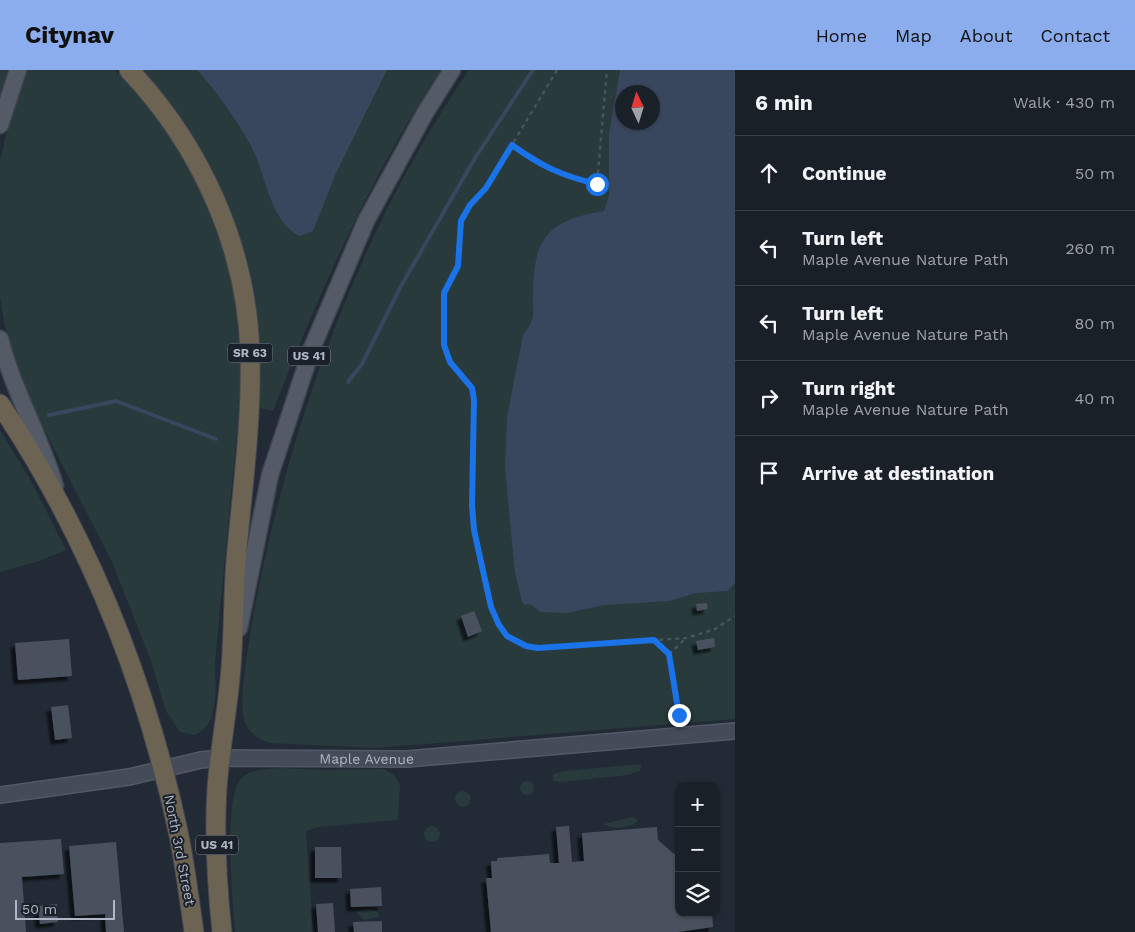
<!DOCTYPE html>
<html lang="en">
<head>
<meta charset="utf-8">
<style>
  :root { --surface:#1a2028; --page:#232830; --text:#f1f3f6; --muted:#9fa3a8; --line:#383e45; --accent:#8baded }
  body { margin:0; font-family:"Work Sans",sans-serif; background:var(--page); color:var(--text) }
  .controls { position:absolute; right:15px; bottom:15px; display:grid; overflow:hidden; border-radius:10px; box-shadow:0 1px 4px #0004 }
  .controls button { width:45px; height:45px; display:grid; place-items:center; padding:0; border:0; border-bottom:1px solid var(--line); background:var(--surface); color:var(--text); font:25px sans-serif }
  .compass { position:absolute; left:615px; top:15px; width:45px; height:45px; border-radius:50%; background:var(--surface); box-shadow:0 1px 4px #0004; rotate:356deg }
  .scale { position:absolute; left:15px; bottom:12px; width:100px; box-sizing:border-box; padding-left:5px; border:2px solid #b0b6c3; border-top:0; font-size:14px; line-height:18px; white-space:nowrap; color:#b0b6c3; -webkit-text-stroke:4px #1b212b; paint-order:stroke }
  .stop { position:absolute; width:15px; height:15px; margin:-11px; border:4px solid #1a73e8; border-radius:50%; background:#fff }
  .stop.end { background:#1a73e8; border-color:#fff; box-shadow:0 1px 5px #0008 }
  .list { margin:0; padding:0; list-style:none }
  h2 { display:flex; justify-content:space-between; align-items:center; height:65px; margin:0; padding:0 20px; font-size:21px }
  h2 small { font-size:16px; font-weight:400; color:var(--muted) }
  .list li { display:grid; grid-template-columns:32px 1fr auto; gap:15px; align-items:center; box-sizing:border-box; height:75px; padding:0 20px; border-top:1px solid var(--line) }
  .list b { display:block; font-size:19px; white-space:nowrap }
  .list p { margin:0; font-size:16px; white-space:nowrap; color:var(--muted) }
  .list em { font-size:16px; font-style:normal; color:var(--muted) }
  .icon { flex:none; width:28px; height:28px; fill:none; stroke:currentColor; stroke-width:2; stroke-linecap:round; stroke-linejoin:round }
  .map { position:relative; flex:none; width:735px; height:862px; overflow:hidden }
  header { display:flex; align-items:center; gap:30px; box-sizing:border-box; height:70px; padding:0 25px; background:var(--accent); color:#111 }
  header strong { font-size:24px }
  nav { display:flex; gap:28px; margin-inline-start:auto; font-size:18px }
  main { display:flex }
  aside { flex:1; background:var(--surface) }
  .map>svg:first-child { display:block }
  .green { fill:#283a3b; fill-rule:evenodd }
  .water { fill:#39475e; fill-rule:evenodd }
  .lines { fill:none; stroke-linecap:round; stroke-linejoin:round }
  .stream { stroke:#39475e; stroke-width:4 }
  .building { fill:#49515f; filter:url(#shadow) }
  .secondary-casing { stroke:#535964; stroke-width:18 }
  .primary-casing { stroke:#3f4550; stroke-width:19 }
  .highway-casing { stroke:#404651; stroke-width:21 }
  .path { stroke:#465558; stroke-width:2.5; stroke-dasharray:4 4; stroke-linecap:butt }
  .secondary { stroke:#444b59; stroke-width:15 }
  .primary { stroke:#545b66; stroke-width:16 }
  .highway { stroke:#6c6353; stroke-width:19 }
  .route { stroke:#1a73e8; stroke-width:6 }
  .labels { text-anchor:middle; stroke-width:4; stroke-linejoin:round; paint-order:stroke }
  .shield { fill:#1b212b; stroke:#838995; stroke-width:1 }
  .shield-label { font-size:12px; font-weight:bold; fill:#b0b6c3 }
  .street-label { font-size:14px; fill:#b0b6c3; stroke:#1b212b }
</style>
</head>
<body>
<header>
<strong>Citynav</strong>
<nav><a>Home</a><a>Map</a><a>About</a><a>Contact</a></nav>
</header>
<main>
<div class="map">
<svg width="735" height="862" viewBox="0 0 735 862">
  <defs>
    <filter id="shadow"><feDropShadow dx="-4.5" dy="4.5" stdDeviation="1" flood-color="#0009"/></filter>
  </defs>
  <rect width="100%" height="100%" fill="#222a35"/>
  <g class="green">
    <path d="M0 0H8L0 25Z"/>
    <path d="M26 0H115C189 73 240 177 242 283 243 324 237 363 233 403 227 466 221 529 215 592 215 614 221 656 194 665L180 662 166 641 151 591 112 492 30 332 13 286 4 252 0 227V91L15 26Z"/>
    <path d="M141 0H441C370 106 319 223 273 341L259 338 208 94 175 41Z"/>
    <path d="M469 0H735V649L375 678 270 673C258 669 247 662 244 649 239 629 248 580 251 559 273 432 311 306 364 188 393 122 429 59 469 0ZM622 22H652V52H622Z"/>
    <path d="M0 360 31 411 66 480 39 491 0 502Z"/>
    <path d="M630 695H642L640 701 628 705 561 712 553 711V704L565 701Z"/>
    <path d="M280 698 328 700 384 699 394 705 400 715 398 750 318 757 306 761 313 862H235C233 834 223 728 241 709 250 699 267 699 280 698Z"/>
    <circle cx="527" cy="718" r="7"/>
    <circle cx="463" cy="729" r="8"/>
    <path d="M633 747 638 750C631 759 612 760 603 754Z"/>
    <circle cx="432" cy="764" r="8"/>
    <path d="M370 838 378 842V847L364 850 356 842Z"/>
  </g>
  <g class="water">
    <path d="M197 0H387L336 103 313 161 299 166C268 149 267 105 251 76 236 49 218 23 197 0Z"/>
    <path d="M620 0H735V513L727 521 696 523 669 531 604 535 567 543 541 542 530 534 525 535 522 532 515 503 505 398 507 347 523 265C536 249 533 245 533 226 533 169 547 150 604 141L609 126V63ZM622 22H652V52H622Z"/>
  </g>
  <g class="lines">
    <g class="stream">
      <path d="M348 312 362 294 401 216 475 88 533 0"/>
      <path d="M49 345 116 331 216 369"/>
    </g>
  </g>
  <g class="building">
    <path d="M707 533 708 539 697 541 696 534Z"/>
    <path d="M474 541 482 561 468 567 461 546Z"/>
    <path d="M714 568 715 577 698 580 696 571Z"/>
    <path d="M69 569 72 606 18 610 15 573Z"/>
    <path d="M68 635 72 668 55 670 51 637Z"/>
    <path d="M569 756 572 792 584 791 582 763 657 757 658 770 674 784 679 783V843H712L713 857 678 862H491L486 808H492L491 791H497V788L549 784 550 793H559L556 757Z"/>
    <path d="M61 769 64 804 22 807 26 862H0V773Z"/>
    <path d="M116 772 124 862H106L105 844 75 846 69 776Z"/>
    <path d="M315 777H341L342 808H315Z"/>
    <path d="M381 817 382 836 351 837 350 819Z"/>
    <path d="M333 833 335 862H318L316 834Z"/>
    <path d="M57 834 58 852 40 854 38 836Z"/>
    <path d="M382 851V862H354L353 852Z"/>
  </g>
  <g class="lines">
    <defs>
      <g id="secondary">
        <path id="s1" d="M0 725 129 707 201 690 221 688 407 689 735 661"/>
      </g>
      <g id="primary">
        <path d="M0 55 18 0"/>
        <path d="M0 269C13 320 40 366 55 416"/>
        <path d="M239 558 270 405 312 278 366 151 425 43 452 0"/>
      </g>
      <g id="highway">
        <path d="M129 0C201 76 247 178 250 283 252 352 242 421 236 490 233 525 234 562 231 597 228 638 220 678 217 718 214 765 217 815 222 862"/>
        <path d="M0 334C87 464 145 609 178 761 185 794 189 828 194 862"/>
      </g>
    </defs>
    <use href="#secondary" class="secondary-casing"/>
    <use href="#primary" class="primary-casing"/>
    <use href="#highway" class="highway-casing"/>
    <g class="path">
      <path d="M557 0 486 118 470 135 461 151 458 196 445 223V275L450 293 472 318 474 330 472 435 474 460 491 537 499 555 507 566 526 576 538 578 686 568 715 559 735 546"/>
      <path d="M513 75C541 96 562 106 597 114L607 0"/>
      <path d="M655 570C660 574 666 577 669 584 677 603 667 637 686 650"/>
      <path d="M669 584 685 569"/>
    </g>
    <use href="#secondary" class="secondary"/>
    <use href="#primary" class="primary"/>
    <use href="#highway" class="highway"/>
  </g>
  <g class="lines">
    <path class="route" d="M597 114C562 106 541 96 512 75L486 118 470 135 461 151 458 196 444 223V275L450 292 472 318 474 330 472 435 474 460 491 537 499 555 507 566 526 576 538 578 654 570 669 584 679 645"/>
  </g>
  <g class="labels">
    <g class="shield">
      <rect x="227.5" y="273.5" width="45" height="19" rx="4"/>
      <rect x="288" y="276.5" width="42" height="19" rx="4"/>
      <rect x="196" y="765.5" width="42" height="19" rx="4"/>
    </g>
    <g class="shield-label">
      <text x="250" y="287">SR 63</text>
      <text x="309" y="290">US 41</text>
      <text x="217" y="779">US 41</text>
    </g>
    <g class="street-label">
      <text dy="5" stroke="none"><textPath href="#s1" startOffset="370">Maple Avenue</textPath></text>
      <text transform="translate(180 780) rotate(79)" y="5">North 3rd Street</text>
    </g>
  </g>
</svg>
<div class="controls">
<button>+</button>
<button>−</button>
<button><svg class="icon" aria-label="layers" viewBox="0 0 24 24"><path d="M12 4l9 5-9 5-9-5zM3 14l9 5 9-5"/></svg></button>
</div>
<svg class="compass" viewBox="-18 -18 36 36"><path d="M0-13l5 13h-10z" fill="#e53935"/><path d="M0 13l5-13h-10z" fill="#9fa3a8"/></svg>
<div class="scale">50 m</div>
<div class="stop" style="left:597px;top:114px"></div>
<div class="stop end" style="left:679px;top:645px"></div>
</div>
<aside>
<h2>6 min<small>Walk · 430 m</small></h2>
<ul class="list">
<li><svg class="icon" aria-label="ahead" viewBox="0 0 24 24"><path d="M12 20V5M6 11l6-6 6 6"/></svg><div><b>Continue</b></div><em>50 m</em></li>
<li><svg class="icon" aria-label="left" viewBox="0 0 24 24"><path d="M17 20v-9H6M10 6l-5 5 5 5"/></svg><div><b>Turn left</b><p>Maple Avenue Nature Path</p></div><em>260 m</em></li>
<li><svg class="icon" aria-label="left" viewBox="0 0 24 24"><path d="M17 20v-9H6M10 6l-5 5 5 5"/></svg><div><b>Turn left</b><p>Maple Avenue Nature Path</p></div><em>80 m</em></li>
<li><svg class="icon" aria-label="right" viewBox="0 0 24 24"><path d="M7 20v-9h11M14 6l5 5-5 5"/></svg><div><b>Turn right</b><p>Maple Avenue Nature Path</p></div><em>40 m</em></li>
<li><svg class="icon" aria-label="arrive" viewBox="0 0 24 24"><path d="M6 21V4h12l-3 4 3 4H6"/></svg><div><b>Arrive at destination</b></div></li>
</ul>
</aside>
</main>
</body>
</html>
